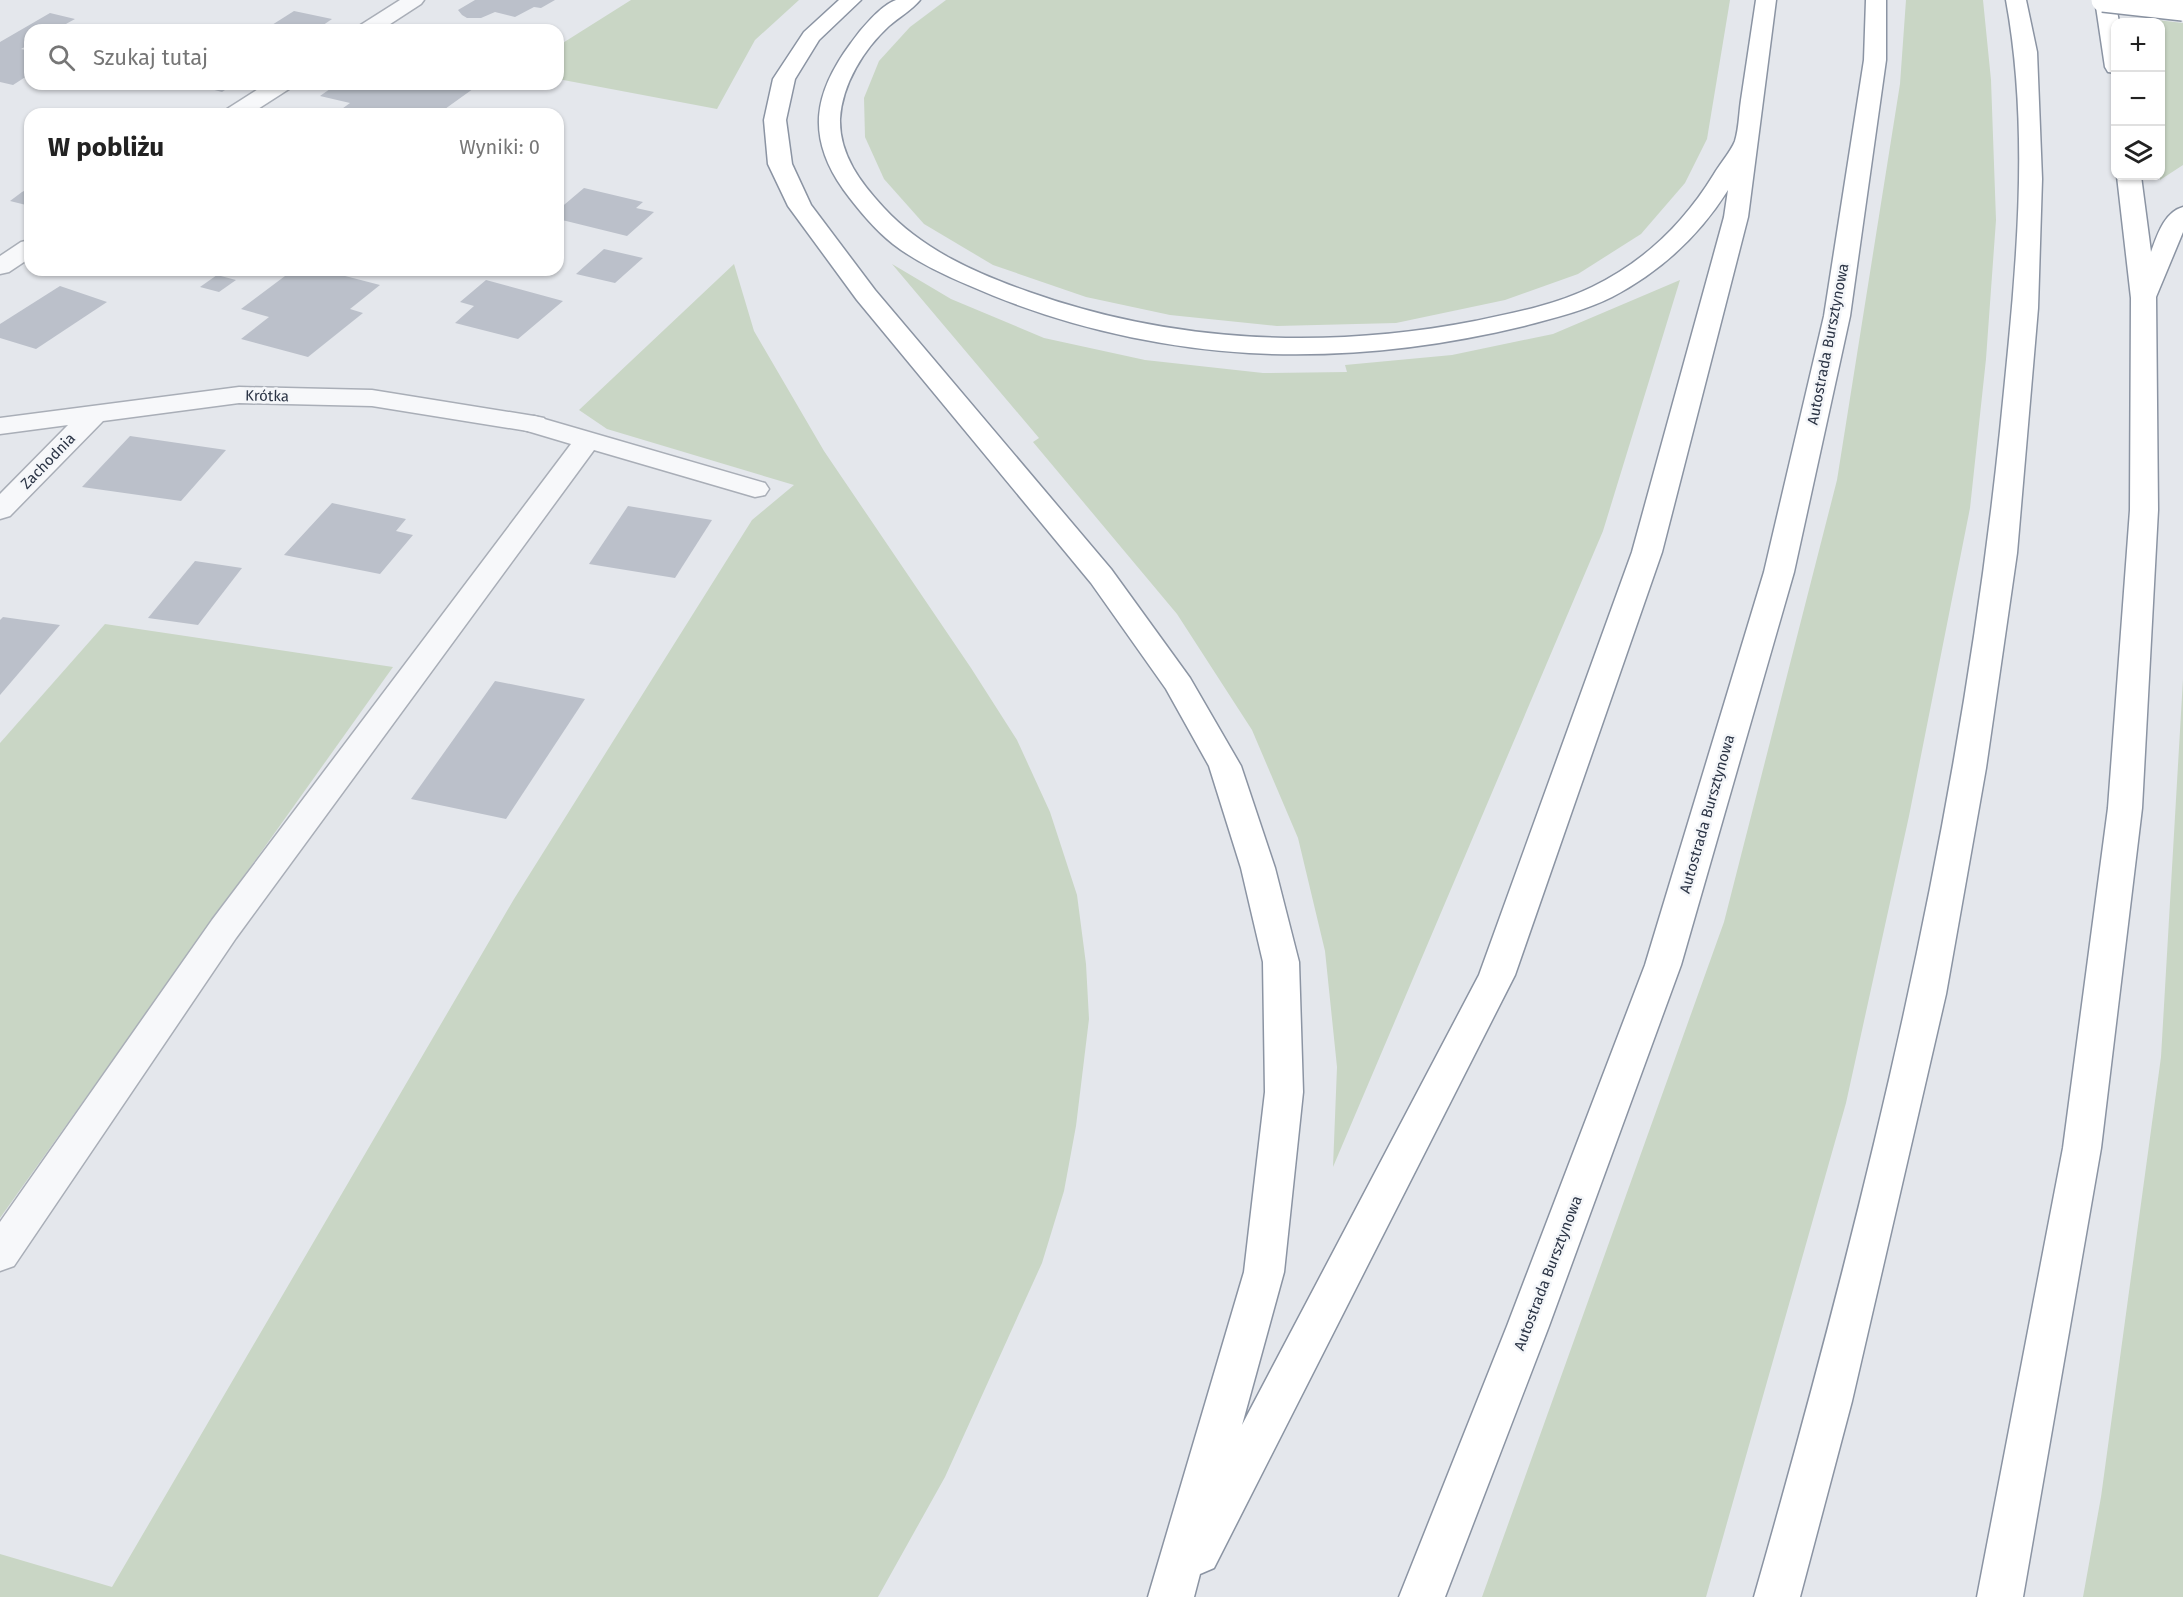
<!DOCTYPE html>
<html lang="pl">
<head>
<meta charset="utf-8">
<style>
  :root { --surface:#fff; --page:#f6f6f6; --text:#222; --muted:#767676; --line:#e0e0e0 }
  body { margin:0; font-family:"Fira Sans",sans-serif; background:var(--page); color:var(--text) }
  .controls { position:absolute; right:18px; top:18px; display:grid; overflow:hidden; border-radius:12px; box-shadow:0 2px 4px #0004 }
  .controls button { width:54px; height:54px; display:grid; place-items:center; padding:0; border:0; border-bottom:2px solid var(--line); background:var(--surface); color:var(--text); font:30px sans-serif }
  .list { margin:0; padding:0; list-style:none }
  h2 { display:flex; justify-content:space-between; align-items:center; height:78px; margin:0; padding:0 24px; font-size:26px }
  h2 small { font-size:20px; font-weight:400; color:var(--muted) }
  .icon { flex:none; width:33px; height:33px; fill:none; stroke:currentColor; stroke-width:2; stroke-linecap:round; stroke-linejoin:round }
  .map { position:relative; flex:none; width:2183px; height:1597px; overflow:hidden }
  .search { position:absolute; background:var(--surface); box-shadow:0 2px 4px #0004; left:24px; top:24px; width:540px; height:66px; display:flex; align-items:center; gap:15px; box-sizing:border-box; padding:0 21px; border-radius:18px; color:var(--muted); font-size:22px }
  .panel { position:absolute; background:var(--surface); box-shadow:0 2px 4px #0004; left:24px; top:108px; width:540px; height:168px; border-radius:18px }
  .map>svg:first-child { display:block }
  .green { fill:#c9d6c5 }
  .building { fill:#bbc0ca }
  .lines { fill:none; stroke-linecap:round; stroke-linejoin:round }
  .lane-casing { stroke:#a9aeb7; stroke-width:3 }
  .street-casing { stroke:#a9aeb7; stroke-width:3 }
  .highway-casing { stroke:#8b94a3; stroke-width:3 }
  .lane { fill:#f7f8fa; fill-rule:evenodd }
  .street { fill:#f7f8fa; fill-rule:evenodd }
  .highway { fill:#fff; fill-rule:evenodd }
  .highway-bridge-casing { stroke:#8b94a3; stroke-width:26; stroke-linecap:butt }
  .highway-bridge { stroke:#fff; stroke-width:23 }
  .labels { text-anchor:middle; stroke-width:5; stroke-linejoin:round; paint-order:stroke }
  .street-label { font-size:15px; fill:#2b3445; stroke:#f4f6f9 }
</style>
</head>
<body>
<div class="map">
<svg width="2183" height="1597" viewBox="0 0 2183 1597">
  <rect width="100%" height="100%" fill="#e4e7ec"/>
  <g class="green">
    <path d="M631 0H799L755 40 717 109 558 79V46Z"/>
    <path d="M946 0H1730L1707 139 1685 183 1641 234 1578 274 1505 300 1396 323 1277 326 1170 315 1086 297 993 265 924 224 884 179 865 137 864 98 879 61 910 27Z"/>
    <path d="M1906 0H1983L1991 80 1996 220 1986 359 1970 508 1909 816 1846 1103 1706 1597H1482L1724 922 1837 480 1900 84Z"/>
    <path d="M2140 18 2183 23V165L2160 180V22H2140Z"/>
    <path d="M734 264 754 331 824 451 971 668 1017 740 1050 812 1077 895 1086 964 1089 1019 1076 1126 1064 1191 1042 1263 945 1477 878 1597H0V1554L112 1587 514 899 752 520 794 485 607 429 579 410Z"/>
    <path d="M892 264 951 299 1044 338 1145 360 1263 373 1347 372 1345 365 1452 355 1553 334 1680 280 1603 531 1333 1167 1337 1067 1325 951 1298 838 1252 730 1177 614 1033 442 1039 438Z"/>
    <path d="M105 624 393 667 0 1218V743Z"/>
    <path d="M2183 679V1597H2083L2101 1497 2161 1057Z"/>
  </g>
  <g class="building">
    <path d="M475 0H555L541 8 534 7 515 17 495 12 481 18H467L462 15 458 10Z"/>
    <path d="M294 11 332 19 316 30H264Z"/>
    <path d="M50 13 75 19 55 30H30V44L21 49 30 51V74L13 85 0 82V42Z"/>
    <path d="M192 84H234L222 92Z"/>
    <path d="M337 84H468L477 86 438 114H335L350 103 320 96Z"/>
    <path d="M30 188V206L10 201 22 192Z"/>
    <path d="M584 188 643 202 636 208 654 212 627 236 558 219V210Z"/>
    <path d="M604 249 643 258 615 283 576 274Z"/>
    <path d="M293 270H322L380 285 350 309 363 313 308 357 241 339 269 317 241 309Z"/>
    <path d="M217 275 236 280 219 292 200 287Z"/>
    <path d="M486 280 563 301 518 339 455 323 474 306 460 302Z"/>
    <path d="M60 286 107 302 36 349 0 338V324Z"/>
    <path d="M130 436 226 450 181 501 82 487Z"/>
    <path d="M332 503 406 519 396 531 413 535 380 574 284 555Z"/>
    <path d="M628 506 712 520 675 578 589 564Z"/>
    <path d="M195 561 242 568 198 625 148 618Z"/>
    <path d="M3 617 60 625 0 695V620Z"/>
    <path d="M495 681 585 699 506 819 411 799Z"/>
  </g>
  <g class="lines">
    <defs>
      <path id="lane" d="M534 416 765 483 769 489 765 495 755 497 594 450 236 938 14 1266 0 1271V1222L212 920 571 444 524 430 520 424 524 418Z"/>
      <g id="street">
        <path d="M400 0H424L421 4 381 30H356L359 26Z"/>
        <path d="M266 84H292L289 89 250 114H224L227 109Z"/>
        <path d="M30 240V258L9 272 0 274V256L21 242Z"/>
        <path d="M239 387 372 390 534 416 544 418 548 424 544 430 534 432 372 406 239 403 103 421 10 516 0 519V494L68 425 0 434V418Z"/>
      </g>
      <g id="highway">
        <path d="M839 0H861L819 40 795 79 786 120 792 164 811 205 875 290 1111 569 1190 678 1241 766 1275 868 1299 962 1303 1092 1284 1272 1242 1425 1479 975 1632 552 1724 217 1728 190C1699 236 1660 272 1612 297 1584 311 1554 318 1524 326 1434 348 1341 358 1249 353 1153 347 1056 324 968 285 942 274 915 261 893 244 874 229 857 208 843 189 806 136 814 93 851 43 860 30 881 5 896 0 902 0 913 0 920 0 912 10 899 17 889 26 864 49 842 84 840 119 839 155 861 183 884 208 923 250 975 273 1029 292 1172 343 1326 350 1475 321 1514 313 1555 305 1592 287 1644 262 1684 223 1714 174 1720 164 1731 151 1735 141 1739 128 1739 113 1741 100 1746 67 1751 33 1756 0H1776L1748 217 1662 552 1515 975 1214 1568 1200 1574 1194 1597H1148L1244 1272 1265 1092 1263 962 1241 868 1209 766 1166 689 1091 583 857 300 788 206 768 164 764 120 773 79 804 32Z"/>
        <path d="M1866 0H1886V60L1850 316 1794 572 1681 965 1549 1326 1445 1597H1399L1507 1326 1645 965 1764 572 1824 316 1864 60Z"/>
        <path d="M2006 0H2026L2037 52 2042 179 2038 308 2017 553 1986 768 1946 994 1852 1401 1800 1597H1754C1863 1215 1959 828 2000 431 2014 289 2032 141 2006 0Z"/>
        <path d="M2095 0H2115L2119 22H2116V73L2108 72 2105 67Z"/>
        <path d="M2117 176H2141L2151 252C2157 236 2164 212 2183 207V232L2156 297 2158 510 2142 808 2101 1148 2023 1597H1977L2063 1148 2108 808 2130 510 2131 298Z"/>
      </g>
    </defs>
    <use href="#lane" class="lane-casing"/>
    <use href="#street" class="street-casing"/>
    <use href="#highway" class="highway-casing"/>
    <use href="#lane" class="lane"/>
    <use href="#street" class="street"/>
    <use href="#highway" class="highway"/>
    <defs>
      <path id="highway-bridge" d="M2103 0 2183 9"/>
    </defs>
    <use href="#highway-bridge" class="highway-bridge-casing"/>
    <use href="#highway-bridge" class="highway-bridge"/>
  </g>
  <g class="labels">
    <g class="street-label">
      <text transform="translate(1828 344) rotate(-79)" y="5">Autostrada Bursztynowa</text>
      <text transform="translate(267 396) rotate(1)" y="5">Krótka</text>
      <text transform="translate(48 461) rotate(-46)" y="5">Zachodnia</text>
      <text transform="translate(1707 814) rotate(-74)" y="5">Autostrada Bursztynowa</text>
      <text transform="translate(1548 1273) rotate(-69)" y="5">Autostrada Bursztynowa</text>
    </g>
  </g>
</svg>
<div class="controls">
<button>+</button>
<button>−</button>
<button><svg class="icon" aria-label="layers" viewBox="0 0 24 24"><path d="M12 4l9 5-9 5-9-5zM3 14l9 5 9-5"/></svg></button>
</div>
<div class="search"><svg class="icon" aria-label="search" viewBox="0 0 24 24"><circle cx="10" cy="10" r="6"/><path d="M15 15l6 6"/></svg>Szukaj tutaj</div>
<section class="panel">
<h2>W pobliżu<small>Wyniki: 0</small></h2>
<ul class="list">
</ul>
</section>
</div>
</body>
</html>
